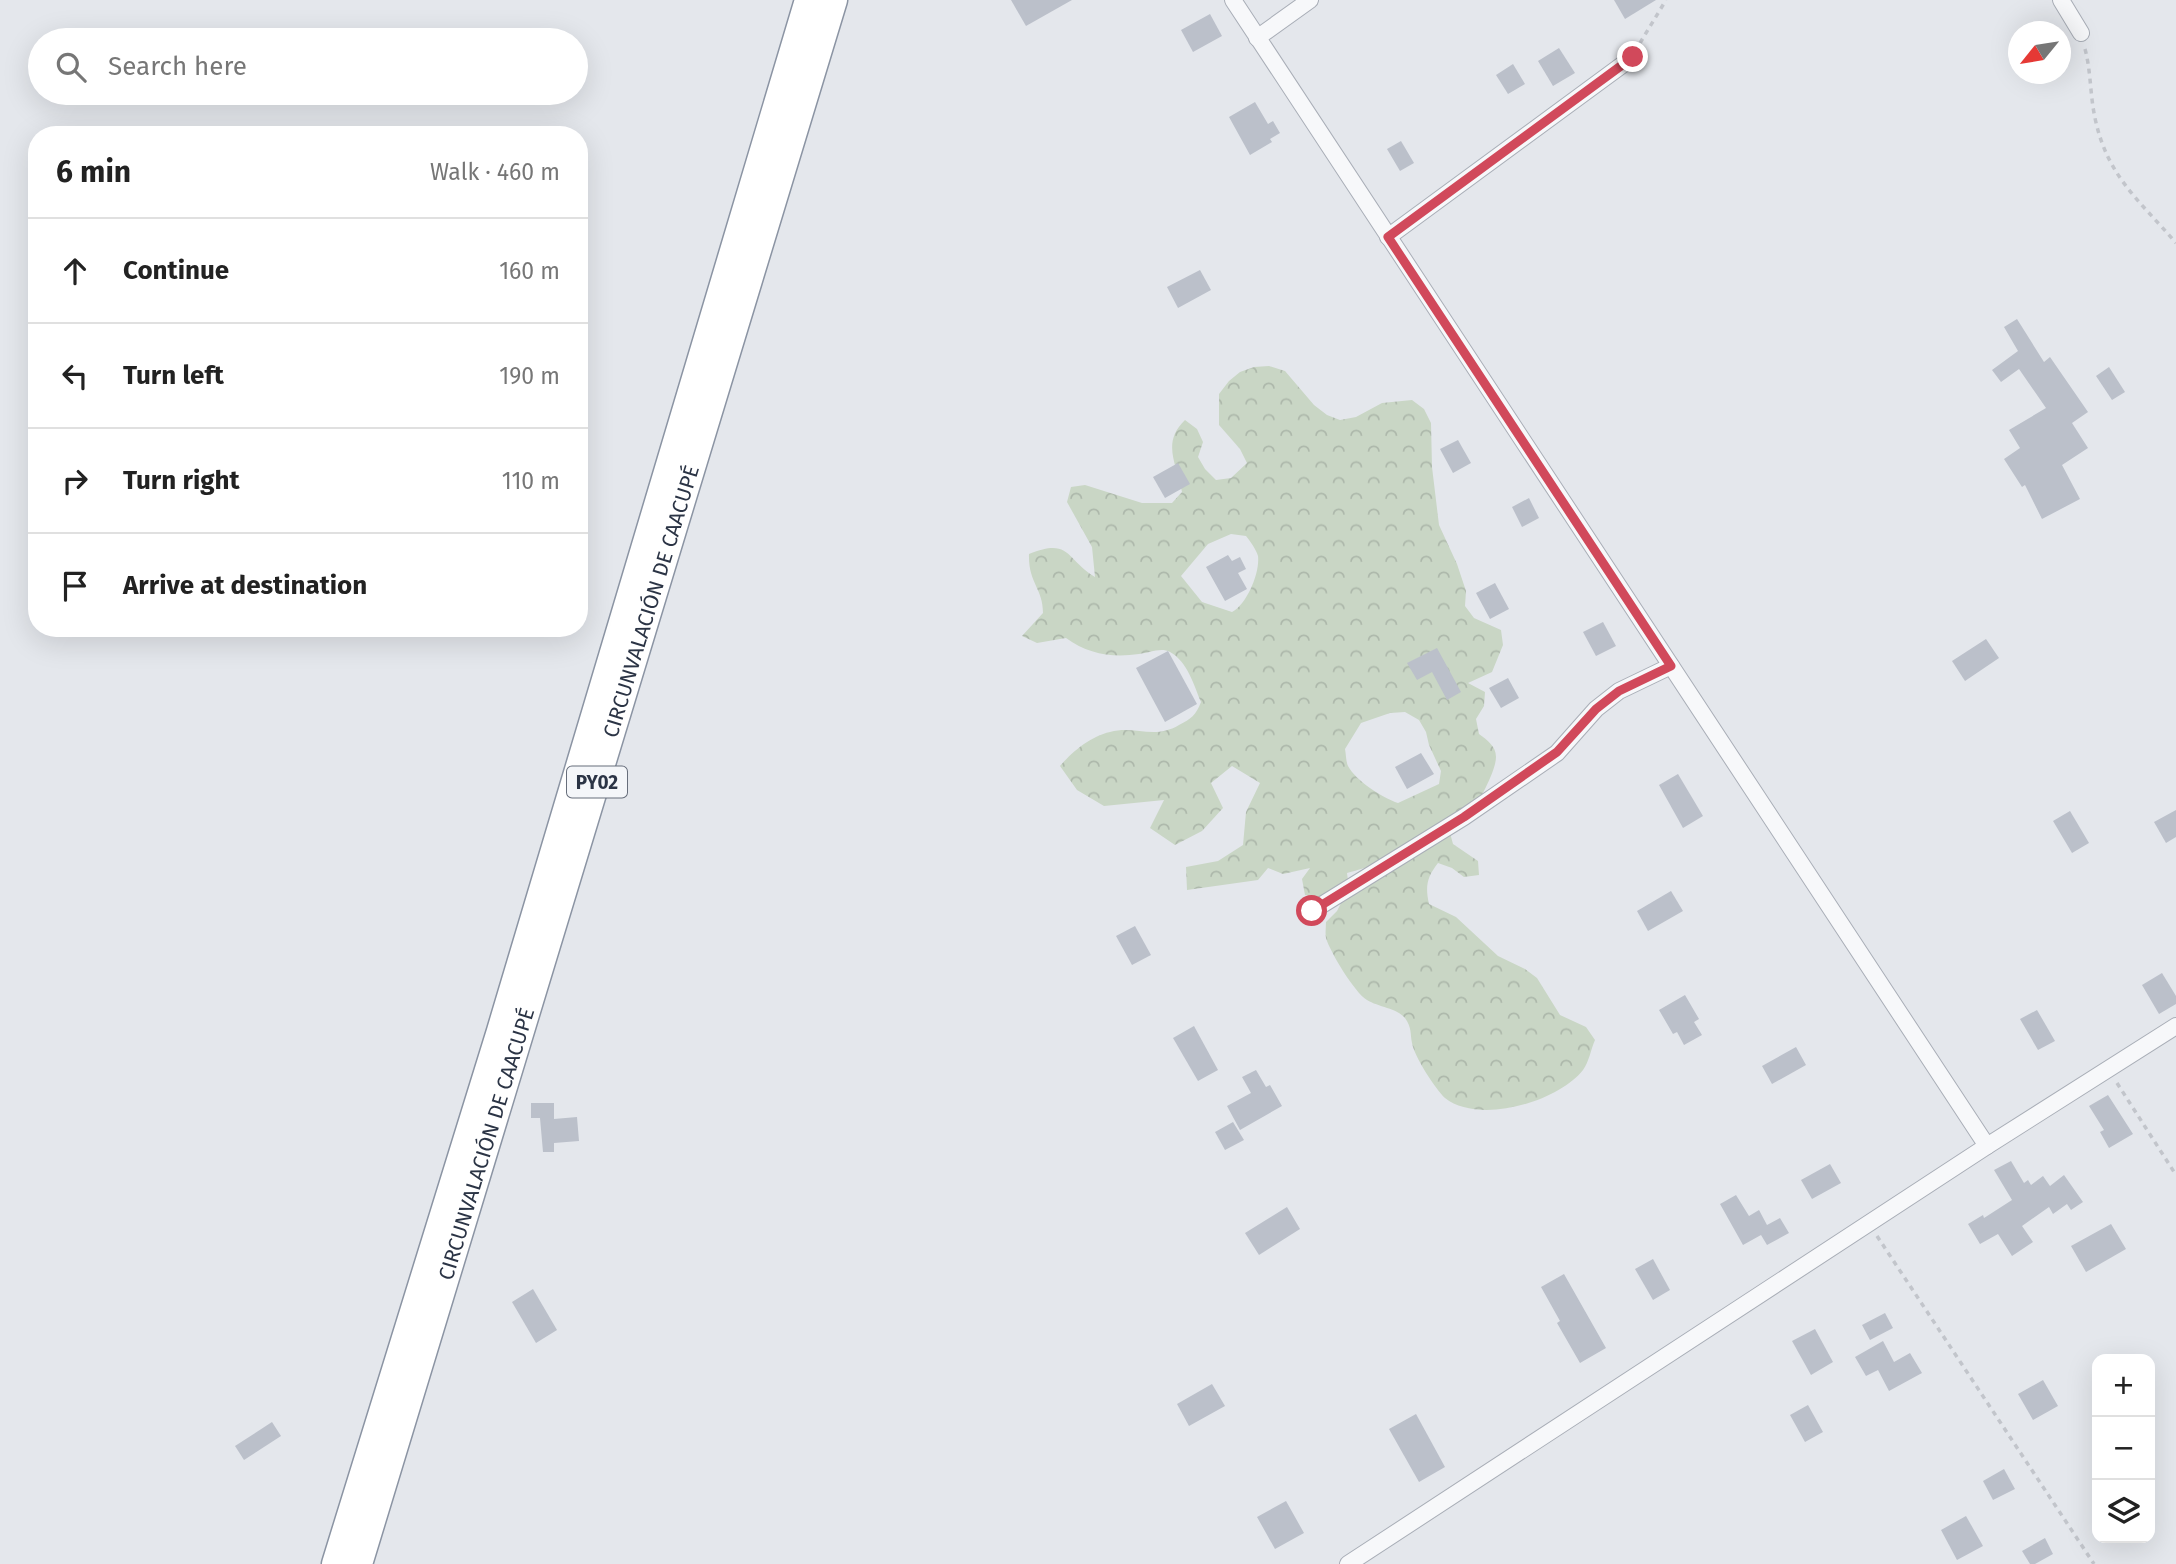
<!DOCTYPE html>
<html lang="en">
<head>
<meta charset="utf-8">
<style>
  :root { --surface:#fff; --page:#f2f2f2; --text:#222; --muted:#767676; --line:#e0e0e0 }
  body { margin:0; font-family:"Fira Sans",sans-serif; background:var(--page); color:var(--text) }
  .controls { position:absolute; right:21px; bottom:21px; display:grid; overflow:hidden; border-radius:14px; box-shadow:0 7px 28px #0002 }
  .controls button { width:63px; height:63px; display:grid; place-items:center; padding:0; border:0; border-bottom:2px solid var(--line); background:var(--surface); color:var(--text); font:35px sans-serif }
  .compass { position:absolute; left:2008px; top:21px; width:63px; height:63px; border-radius:50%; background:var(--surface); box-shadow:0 7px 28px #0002; rotate:240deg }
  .stop { position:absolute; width:21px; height:21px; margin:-16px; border:5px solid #d1495b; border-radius:50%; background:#fff }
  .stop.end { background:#d1495b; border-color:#fff; box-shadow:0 2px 7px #0008 }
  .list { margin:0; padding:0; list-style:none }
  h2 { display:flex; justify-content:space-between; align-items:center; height:91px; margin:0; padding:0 28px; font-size:30px }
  h2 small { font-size:23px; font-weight:400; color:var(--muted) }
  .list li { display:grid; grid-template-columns:46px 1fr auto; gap:21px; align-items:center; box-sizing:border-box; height:105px; padding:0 28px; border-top:2px solid var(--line) }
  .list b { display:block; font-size:26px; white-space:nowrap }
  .list em { font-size:23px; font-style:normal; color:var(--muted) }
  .icon { flex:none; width:38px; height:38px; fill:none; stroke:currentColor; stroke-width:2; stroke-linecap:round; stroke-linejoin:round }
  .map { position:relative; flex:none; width:2176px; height:1564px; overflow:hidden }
  .search { position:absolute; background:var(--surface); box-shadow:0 7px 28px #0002; left:28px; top:28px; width:560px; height:77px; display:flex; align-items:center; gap:18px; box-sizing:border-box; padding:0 24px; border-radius:38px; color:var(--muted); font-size:26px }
  .panel { position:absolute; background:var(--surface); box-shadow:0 7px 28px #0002; left:28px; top:126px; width:560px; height:511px; border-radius:28px }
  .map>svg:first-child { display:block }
  .forest { fill:url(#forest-crowns); fill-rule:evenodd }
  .building { fill:#bbc0ca }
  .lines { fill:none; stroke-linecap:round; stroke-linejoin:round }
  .minor-casing { stroke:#a9aeb7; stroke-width:18 }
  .trunk-casing { stroke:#8b94a3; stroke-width:29 }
  .path { stroke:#c2c5cb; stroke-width:3.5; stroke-dasharray:5 5; stroke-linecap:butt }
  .minor { stroke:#f7f8fa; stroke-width:16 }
  .trunk { stroke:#fff; stroke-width:26 }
  .route { stroke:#d1495b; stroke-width:9 }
  .labels { text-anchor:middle; stroke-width:5; stroke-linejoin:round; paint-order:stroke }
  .shield { fill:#f4f6f9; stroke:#676e7b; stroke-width:2 }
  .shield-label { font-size:19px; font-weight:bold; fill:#2b3445 }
  .street-label { font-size:21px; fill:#2b3445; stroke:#f4f6f9 }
</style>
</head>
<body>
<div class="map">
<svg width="2176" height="1564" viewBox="0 0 2176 1564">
  <defs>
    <pattern id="forest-crowns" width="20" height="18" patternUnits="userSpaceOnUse" patternTransform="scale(1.75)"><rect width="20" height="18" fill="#c9d6c5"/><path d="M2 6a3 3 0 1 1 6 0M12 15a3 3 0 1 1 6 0" fill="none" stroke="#adb8ab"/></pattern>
  </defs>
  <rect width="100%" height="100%" fill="#e4e7ec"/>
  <path class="forest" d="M1269 366 1285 371 1314 405 1327 415 1340 420 1356 417 1382 403 1412 400 1424 409 1431 423 1432 467 1439 525 1457 564 1466 591 1465 606 1474 618 1501 630 1503 645 1492 672 1468 683 1485 692 1484 706 1476 719 1479 734C1487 740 1496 746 1496 757 1496 771 1480 798 1474 811L1447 822 1453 844 1478 861 1479 875 1464 877 1452 868 1438 863C1427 877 1425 886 1429 904L1456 917 1498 956 1525 969 1537 978 1560 1015 1586 1027 1595 1040C1591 1049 1589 1062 1583 1070 1558 1102 1479 1125 1445 1098 1436 1090 1414 1056 1412 1043 1410 1033 1412 1028 1405 1018 1397 1008 1378 1007 1367 1000 1355 993 1330 952 1326 938 1325 933 1326 927 1326 922L1337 911 1344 897 1375 865 1347 873 1349 888 1320 898 1305 895 1302 879 1310 868 1283 874 1268 868 1258 880 1187 890 1186 867 1218 861 1243 845 1246 812 1260 783 1232 766 1211 783 1223 808 1202 831 1175 845 1150 828 1164 800 1104 806 1077 790 1060 766C1072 752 1091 736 1110 732 1135 725 1154 740 1179 725 1191 719 1196 715 1201 702 1194 686 1188 662 1170 652 1161 647 1149 653 1139 654 1112 658 1088 654 1066 638L1037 643 1022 636 1043 613C1043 588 1028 583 1029 554 1071 537 1066 560 1095 577L1092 547 1067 502 1071 487 1085 485 1142 503H1172L1182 492C1177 464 1161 443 1185 420L1197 429 1203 442 1198 457 1205 469 1216 480 1231 478 1247 463 1240 449 1219 425V394L1229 381 1240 372 1254 367ZM1231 534 1246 536C1250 541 1256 549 1258 556 1260 573 1247 604 1232 612L1202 602 1181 576 1208 544ZM1405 712 1419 720 1426 732 1429 745 1441 771 1439 784 1398 803C1383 798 1356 781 1348 766 1346 762 1346 754 1345 749L1361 723 1390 713Z"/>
  <g class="building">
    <path d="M1011 0H1072L1026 26Z"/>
    <path d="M1614 0H1656L1625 19Z"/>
    <path d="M1210 14 1222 36 1193 52 1181 30Z"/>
    <path d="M1559 48 1575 73 1553 86 1538 61Z"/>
    <path d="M1513 64 1525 84 1508 94 1496 75Z"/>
    <path d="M1255 102 1268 124 1273 121 1280 133 1270 139 1272 142 1250 155 1229 117Z"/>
    <path d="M1401 141 1414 163 1400 171 1387 149Z"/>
    <path d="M1200 270 1211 290 1178 308 1167 287Z"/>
    <path d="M2017 319 2044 362 2050 357 2088 412 2072 423 2088 448 2062 465 2080 499 2042 519 2025 485 2022 487 2004 459 2020 448 2009 430 2046 408 2019 369 2001 382 1992 370 2018 351 2004 327Z"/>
    <path d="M2109 367 2125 392 2112 400 2096 376Z"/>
    <path d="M1458 440 1471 463 1453 473 1440 449Z"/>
    <path d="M1178 463 1190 484 1165 498 1153 477Z"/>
    <path d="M1529 498 1539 518 1522 527 1512 507Z"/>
    <path d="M1228 555 1232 561 1240 557 1246 569 1238 573 1247 589 1225 601 1206 567Z"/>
    <path d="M1495 583 1509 609 1490 619 1476 593Z"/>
    <path d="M1603 622 1616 646 1596 656 1583 632Z"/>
    <path d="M1986 639 1999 658 1965 681 1952 661Z"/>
    <path d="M1437 648 1461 692 1447 700 1432 672 1417 680 1407 663Z"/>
    <path d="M1168 651 1197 704 1165 722 1136 668Z"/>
    <path d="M1508 678 1519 698 1501 708 1489 688Z"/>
    <path d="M1421 753 1434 774 1407 789 1395 767Z"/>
    <path d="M1678 774 1703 816 1683 828 1659 785Z"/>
    <path d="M2176 810V837L2166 843 2154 822Z"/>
    <path d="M2070 811 2089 843 2072 853 2053 821Z"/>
    <path d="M1671 891 1683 911 1648 931 1637 911Z"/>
    <path d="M1135 926 1151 955 1132 965 1116 936Z"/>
    <path d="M2162 973 2176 996V1004L2159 1014 2142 985Z"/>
    <path d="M1685 995 1699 1019 1694 1022 1702 1035 1684 1045 1677 1032 1673 1034 1659 1010Z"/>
    <path d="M2037 1010 2055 1041 2038 1050 2020 1019Z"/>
    <path d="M1194 1026 1218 1070 1198 1081 1173 1038Z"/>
    <path d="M1796 1047 1806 1065 1772 1084 1762 1066Z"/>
    <path d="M1256 1070 1266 1087 1270 1085 1282 1106 1240 1130 1227 1106 1251 1093 1242 1077Z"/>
    <path d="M2108 1095 2133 1134 2109 1148 2100 1132 2104 1130 2089 1106Z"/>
    <path d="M531 1103H554V1119L577 1117 579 1141 554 1143V1152H543L540 1118H531Z"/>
    <path d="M1233 1122 1244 1140 1225 1150 1215 1132Z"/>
    <path d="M2011 1161 2024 1183 2028 1180 2031 1185 2043 1176 2050 1186 2064 1175 2083 1202 2071 1210 2067 1204 2053 1214 2049 1207 2022 1226 2033 1242 2012 1256 1998 1234 1980 1244 1968 1224 1983 1215 1984 1218 2012 1200 1994 1170Z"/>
    <path d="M1830 1164 1841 1183 1812 1199 1801 1180Z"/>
    <path d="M1736 1195 1749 1216 1759 1210 1767 1225 1780 1218 1789 1233 1767 1245 1761 1235 1743 1245 1720 1204Z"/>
    <path d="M1287 1207 1300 1229 1259 1255 1245 1233Z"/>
    <path d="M2111 1224 2126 1249 2086 1272 2071 1246Z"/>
    <path d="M1653 1259 1670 1290 1653 1300 1635 1269Z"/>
    <path d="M1564 1274 1606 1348 1580 1363 1557 1323 1560 1321 1541 1287Z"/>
    <path d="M533 1289 557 1330 536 1343 512 1302Z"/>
    <path d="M1885 1313 1893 1328 1870 1340 1862 1325Z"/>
    <path d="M1815 1329 1833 1362 1811 1375 1792 1341Z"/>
    <path d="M1883 1341 1894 1362 1910 1353 1922 1373 1889 1391 1878 1370 1866 1376 1855 1357Z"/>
    <path d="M2043 1380 2058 1406 2033 1420 2018 1394Z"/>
    <path d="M1212 1384 1225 1406 1189 1426 1177 1404Z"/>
    <path d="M1808 1405 1823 1432 1805 1442 1790 1415Z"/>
    <path d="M1416 1414 1445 1467 1419 1482 1389 1429Z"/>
    <path d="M272 1422 281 1436 244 1460 235 1446Z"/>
    <path d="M2004 1469 2015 1489 1993 1500 1983 1481Z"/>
    <path d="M1286 1501 1304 1533 1275 1549 1257 1517Z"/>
    <path d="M1966 1516 1983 1546 1957 1560 1941 1530Z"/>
    <path d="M2045 1538 2053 1554 2035 1564H2030L2022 1551Z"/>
  </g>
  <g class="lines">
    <defs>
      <g id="minor">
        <path d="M1233 0 1987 1146"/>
        <path d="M2061 0 2081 33"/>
        <path d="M1257 38 1310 0"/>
        <path d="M1388 237 1633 57"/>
        <path d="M1312 911 1464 817 1557 753 1596 709 1619 691 1671 666"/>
        <path d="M1348 1564 1987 1146 2176 1026"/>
      </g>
      <g id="trunk">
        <path d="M335 1564 500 1031 808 0"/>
        <path id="s1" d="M359 1564 834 0"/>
      </g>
    </defs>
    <use href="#minor" class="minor-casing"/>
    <use href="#trunk" class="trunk-casing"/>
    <g class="path">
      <path d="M1640 43 1666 0"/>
      <path d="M2085 49C2091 71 2090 95 2095 118 2107 176 2139 200 2176 243"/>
      <path d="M2117 1083 2176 1175"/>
      <path d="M1877 1236 2094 1564"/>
    </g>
    <use href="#minor" class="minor"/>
    <use href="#trunk" class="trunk"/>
  </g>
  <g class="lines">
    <path class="route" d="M1312 911 1464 817 1557 752 1596 709 1619 691 1671 666 1388 237 1633 57"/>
  </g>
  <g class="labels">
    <rect class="shield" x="567" y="766.5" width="60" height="31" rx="5"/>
    <g class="shield-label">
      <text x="597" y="789">PY02</text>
    </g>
    <g class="street-label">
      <text dy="7" stroke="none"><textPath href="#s1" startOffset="1006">CIRCUNVALACIÓN DE CAACUPÉ</textPath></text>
      <text dy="7" stroke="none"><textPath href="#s1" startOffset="439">CIRCUNVALACIÓN DE CAACUPÉ</textPath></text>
    </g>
  </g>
</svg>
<div class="controls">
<button>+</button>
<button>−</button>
<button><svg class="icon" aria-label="layers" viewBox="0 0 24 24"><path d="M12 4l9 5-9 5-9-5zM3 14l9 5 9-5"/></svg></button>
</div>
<svg class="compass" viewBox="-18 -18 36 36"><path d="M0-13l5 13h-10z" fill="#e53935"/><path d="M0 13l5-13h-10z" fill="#767676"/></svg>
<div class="stop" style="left:1312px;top:911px"></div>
<div class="stop end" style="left:1633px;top:57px"></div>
<div class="search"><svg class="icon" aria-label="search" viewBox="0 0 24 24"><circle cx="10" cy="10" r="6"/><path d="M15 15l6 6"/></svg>Search here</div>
<section class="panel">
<h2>6 min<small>Walk · 460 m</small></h2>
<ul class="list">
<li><svg class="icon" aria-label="ahead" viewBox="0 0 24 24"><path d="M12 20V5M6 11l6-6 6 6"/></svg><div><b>Continue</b></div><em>160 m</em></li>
<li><svg class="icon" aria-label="left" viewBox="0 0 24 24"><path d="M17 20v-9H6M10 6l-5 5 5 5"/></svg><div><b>Turn left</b></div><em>190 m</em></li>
<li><svg class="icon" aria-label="right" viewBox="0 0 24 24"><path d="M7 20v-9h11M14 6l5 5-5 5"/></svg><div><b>Turn right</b></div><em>110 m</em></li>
<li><svg class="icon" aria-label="arrive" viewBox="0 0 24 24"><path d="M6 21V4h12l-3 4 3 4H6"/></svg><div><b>Arrive at destination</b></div></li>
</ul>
</section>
</div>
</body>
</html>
